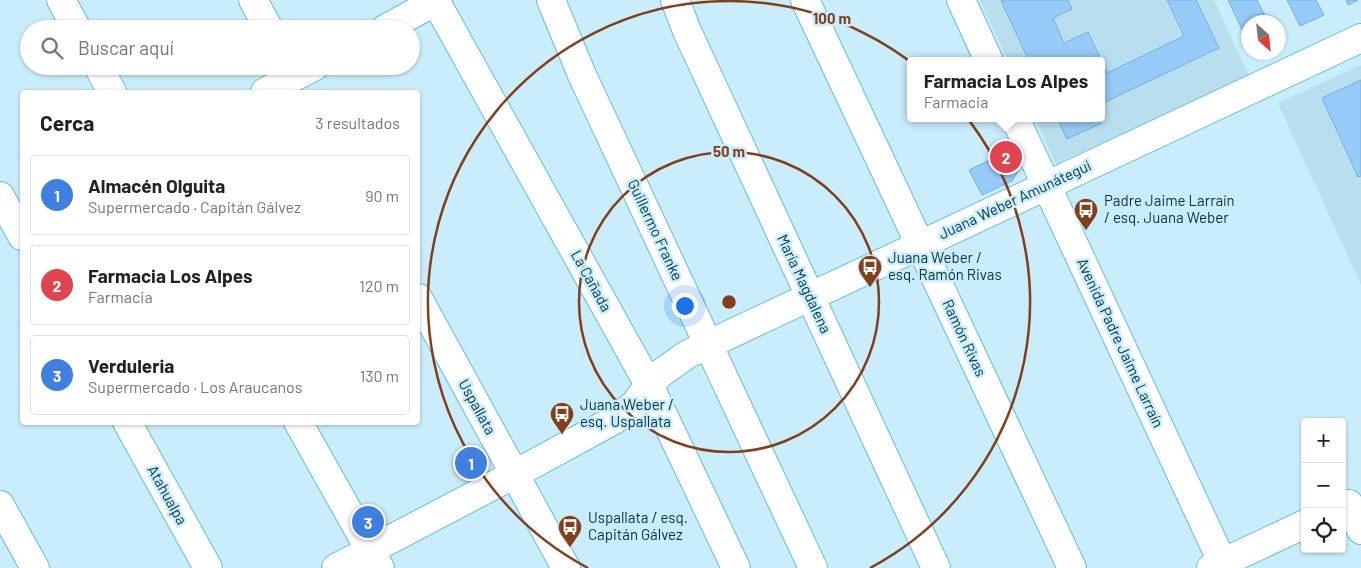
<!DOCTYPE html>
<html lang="es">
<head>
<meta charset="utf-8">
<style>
  :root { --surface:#fff; --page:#f6f6f6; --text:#222; --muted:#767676; --line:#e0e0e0; --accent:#853e1b }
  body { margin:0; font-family:Barlow,sans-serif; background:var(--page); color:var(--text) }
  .controls { position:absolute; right:15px; bottom:15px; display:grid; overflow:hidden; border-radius:5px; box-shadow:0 1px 4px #0004 }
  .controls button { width:45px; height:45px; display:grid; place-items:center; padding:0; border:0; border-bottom:1px solid var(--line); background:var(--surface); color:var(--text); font:25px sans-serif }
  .compass { position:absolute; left:1241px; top:15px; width:45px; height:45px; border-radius:50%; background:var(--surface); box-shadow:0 1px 4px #0004; rotate:153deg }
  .you { position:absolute; left:684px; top:305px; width:18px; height:18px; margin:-12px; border:4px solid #fff; border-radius:50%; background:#1a73e8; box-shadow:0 0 0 8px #1a73e833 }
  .badge { display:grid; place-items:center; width:32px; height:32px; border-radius:50%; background:var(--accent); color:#fff; font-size:16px; font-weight:700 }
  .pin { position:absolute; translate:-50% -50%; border:2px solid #fff; box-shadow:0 1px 5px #0006 }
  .popup { position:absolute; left:907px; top:57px; width:198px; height:65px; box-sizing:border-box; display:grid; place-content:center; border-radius:5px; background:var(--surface); filter:drop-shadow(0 1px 4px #0005); font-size:16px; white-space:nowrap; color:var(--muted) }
  .popup b { font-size:19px; color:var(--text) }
  .popup::after { content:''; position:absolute; left:50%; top:100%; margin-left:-10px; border:10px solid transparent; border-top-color:var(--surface) }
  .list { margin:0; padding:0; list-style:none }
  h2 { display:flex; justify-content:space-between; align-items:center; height:65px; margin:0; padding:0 20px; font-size:21px }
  h2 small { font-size:16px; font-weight:400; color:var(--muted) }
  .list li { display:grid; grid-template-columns:32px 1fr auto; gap:15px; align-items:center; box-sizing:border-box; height:80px; margin:0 10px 10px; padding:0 10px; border:1px solid var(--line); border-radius:5px }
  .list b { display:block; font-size:19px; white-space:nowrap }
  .list p { margin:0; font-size:16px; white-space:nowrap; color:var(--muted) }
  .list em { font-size:16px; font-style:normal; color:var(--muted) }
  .icon { flex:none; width:28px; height:28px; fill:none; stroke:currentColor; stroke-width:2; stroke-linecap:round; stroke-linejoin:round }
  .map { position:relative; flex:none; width:1361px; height:568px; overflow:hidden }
  .search { position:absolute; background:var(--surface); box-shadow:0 1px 4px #0004; left:20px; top:20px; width:400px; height:55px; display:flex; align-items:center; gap:12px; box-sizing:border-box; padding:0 18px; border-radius:28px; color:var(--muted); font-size:19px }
  .panel { position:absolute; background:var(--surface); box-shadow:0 1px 4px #0004; left:20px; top:90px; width:400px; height:335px; border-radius:5px }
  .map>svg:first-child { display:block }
  .built { fill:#b9dfef }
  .building { fill:#97cbf7; stroke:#6fb1e6 }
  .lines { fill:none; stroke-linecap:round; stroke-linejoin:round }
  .minor-casing { stroke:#5ebee1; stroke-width:30 }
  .minor { stroke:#fff; stroke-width:28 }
  .ring { fill:none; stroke:#853e1b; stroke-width:2.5 }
  .labels { text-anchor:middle; stroke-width:5; stroke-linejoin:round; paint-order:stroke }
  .street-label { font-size:15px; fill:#073240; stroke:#caedfb }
  .poi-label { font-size:15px; fill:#073240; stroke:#caedfb; text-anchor:start }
  .centre { fill:#853e1b; stroke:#caedfb; stroke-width:2.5 }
  .ring-label { font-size:15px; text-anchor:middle; font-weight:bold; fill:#853e1b; stroke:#caedfb; stroke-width:5; stroke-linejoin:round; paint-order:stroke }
</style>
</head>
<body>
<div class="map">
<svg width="1361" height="568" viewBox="0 0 1361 568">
  <rect width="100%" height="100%" fill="#caedfb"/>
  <g class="built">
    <path d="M980 0H1214L1249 75 1056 164 1035 118H1101V61H1008Z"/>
    <path d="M1361 65V285L1278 103Z"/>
  </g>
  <g class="building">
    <path d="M1004 0H1068L1072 9 1053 18 1064 43 1088 32 1107 73 1184 36 1167 0H1196L1219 48 1101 104V61H1029L1001 1Z"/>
    <path d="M1228 0H1257L1268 22H1248V42Z"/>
    <path d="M1287 0H1316L1324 15 1300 26Z"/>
    <path d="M1346 0H1358L1348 5Z"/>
    <path d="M1361 80V176L1358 177 1322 98Z"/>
    <path d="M1057 118H1100L1102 123 1067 139Z"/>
    <path d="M1010 150 1019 169 1012 181 982 195 969 170Z"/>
  </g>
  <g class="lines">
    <defs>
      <g id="minor">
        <path d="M61 0 77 29"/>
        <path d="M253 0 269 29"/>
        <path d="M435 0 649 385 736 568"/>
        <path d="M551 0 582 75 813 568"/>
        <path d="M675 0 687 31 936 568"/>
        <path d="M805 0 1072 568"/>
        <path d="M961 0 989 61"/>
        <path d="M385 29 438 0"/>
        <path d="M98 66 112 92"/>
        <path d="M265 92 315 66"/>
        <path d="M1015 118 1225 568"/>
        <path d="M0 196 22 236"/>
        <path d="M418 298 566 568"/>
        <path d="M127 422 208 568"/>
        <path d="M298 422 380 568"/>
        <path d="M1349 504 1361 530"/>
        <path d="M0 505 35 568"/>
        <path d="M336 568 515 474 614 420 634 405 649 385 661 373 688 354 1361 38"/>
        <path d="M1211 568 1305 524"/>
      </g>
    </defs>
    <use href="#minor" class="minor-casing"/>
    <use href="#minor" class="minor"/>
  </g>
  <g class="ring">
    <circle cx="729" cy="302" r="150"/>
    <path d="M588 568A301 301 0 1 1 870 568"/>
  </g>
  <defs>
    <symbol id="bus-pin" viewBox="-11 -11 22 30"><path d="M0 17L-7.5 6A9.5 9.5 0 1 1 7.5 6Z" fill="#853e1b" stroke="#caedfb"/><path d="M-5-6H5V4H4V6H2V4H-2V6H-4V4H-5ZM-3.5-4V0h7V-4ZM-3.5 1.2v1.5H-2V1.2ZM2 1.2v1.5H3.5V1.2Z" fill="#fff"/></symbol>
  </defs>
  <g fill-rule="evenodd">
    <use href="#bus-pin" x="1072" y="196" width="28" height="38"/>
    <use href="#bus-pin" x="856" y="253" width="28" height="38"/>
    <use href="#bus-pin" x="548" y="400" width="28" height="38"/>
    <use href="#bus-pin" x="556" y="513" width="28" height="38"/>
  </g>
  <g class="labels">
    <g class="street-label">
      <text transform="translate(1015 200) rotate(-25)" y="5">Juana Weber Amunátegui</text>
      <text transform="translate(655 230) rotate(65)" y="5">Guillermo Franke</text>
      <text transform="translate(591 281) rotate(61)" y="5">La Cañada</text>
      <text transform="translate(804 284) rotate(65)" y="5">María Magdalena</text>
      <text transform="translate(964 338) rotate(65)" y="5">Ramón Rivas</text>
      <text transform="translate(1120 343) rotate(65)" y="5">Avenida Padre Jaime Larraín</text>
      <text transform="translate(477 407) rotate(61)" y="5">Uspallata</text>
      <text transform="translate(167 495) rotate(61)" y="5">Atahualpa</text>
    </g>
    <g class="poi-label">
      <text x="1104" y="206">Padre Jaime Larraín<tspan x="1104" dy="17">/ esq. Juana Weber</tspan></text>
      <text x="888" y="263">Juana Weber /<tspan x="888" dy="17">esq. Ramón Rivas</tspan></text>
      <text x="580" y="410">Juana Weber /<tspan x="580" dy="17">esq. Uspallata</tspan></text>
      <text x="588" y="523">Uspallata / esq.<tspan x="588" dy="17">Capitán Gálvez</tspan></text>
    </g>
  </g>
  <circle cx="729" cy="302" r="8" class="centre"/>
  <g class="ring-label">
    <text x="832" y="24">100 m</text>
    <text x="729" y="157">50 m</text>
  </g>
</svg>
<div class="controls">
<button>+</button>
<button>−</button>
<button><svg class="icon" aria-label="locate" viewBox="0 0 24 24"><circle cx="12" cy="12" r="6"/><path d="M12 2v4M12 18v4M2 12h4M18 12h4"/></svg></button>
</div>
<svg class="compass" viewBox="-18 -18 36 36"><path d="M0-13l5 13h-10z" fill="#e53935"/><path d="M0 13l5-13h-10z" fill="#767676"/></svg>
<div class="you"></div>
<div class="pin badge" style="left:471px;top:463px;background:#3f7fe0">1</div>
<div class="pin badge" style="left:1006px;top:157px;background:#e0444e">2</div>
<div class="popup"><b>Farmacia Los Alpes</b>Farmacia</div>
<div class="pin badge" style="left:368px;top:522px;background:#3f7fe0">3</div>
<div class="search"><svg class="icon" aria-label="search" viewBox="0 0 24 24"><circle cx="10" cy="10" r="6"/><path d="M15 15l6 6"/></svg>Buscar aquí</div>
<section class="panel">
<h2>Cerca<small>3 resultados</small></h2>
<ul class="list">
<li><span class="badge" style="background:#3f7fe0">1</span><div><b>Almacén Olguita</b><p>Supermercado · Capitán Gálvez</p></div><em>90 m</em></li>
<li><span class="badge" style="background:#e0444e">2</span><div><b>Farmacia Los Alpes</b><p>Farmacia</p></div><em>120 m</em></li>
<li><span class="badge" style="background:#3f7fe0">3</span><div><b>Verduleria</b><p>Supermercado · Los Araucanos</p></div><em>130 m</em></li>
</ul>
</section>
</div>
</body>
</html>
